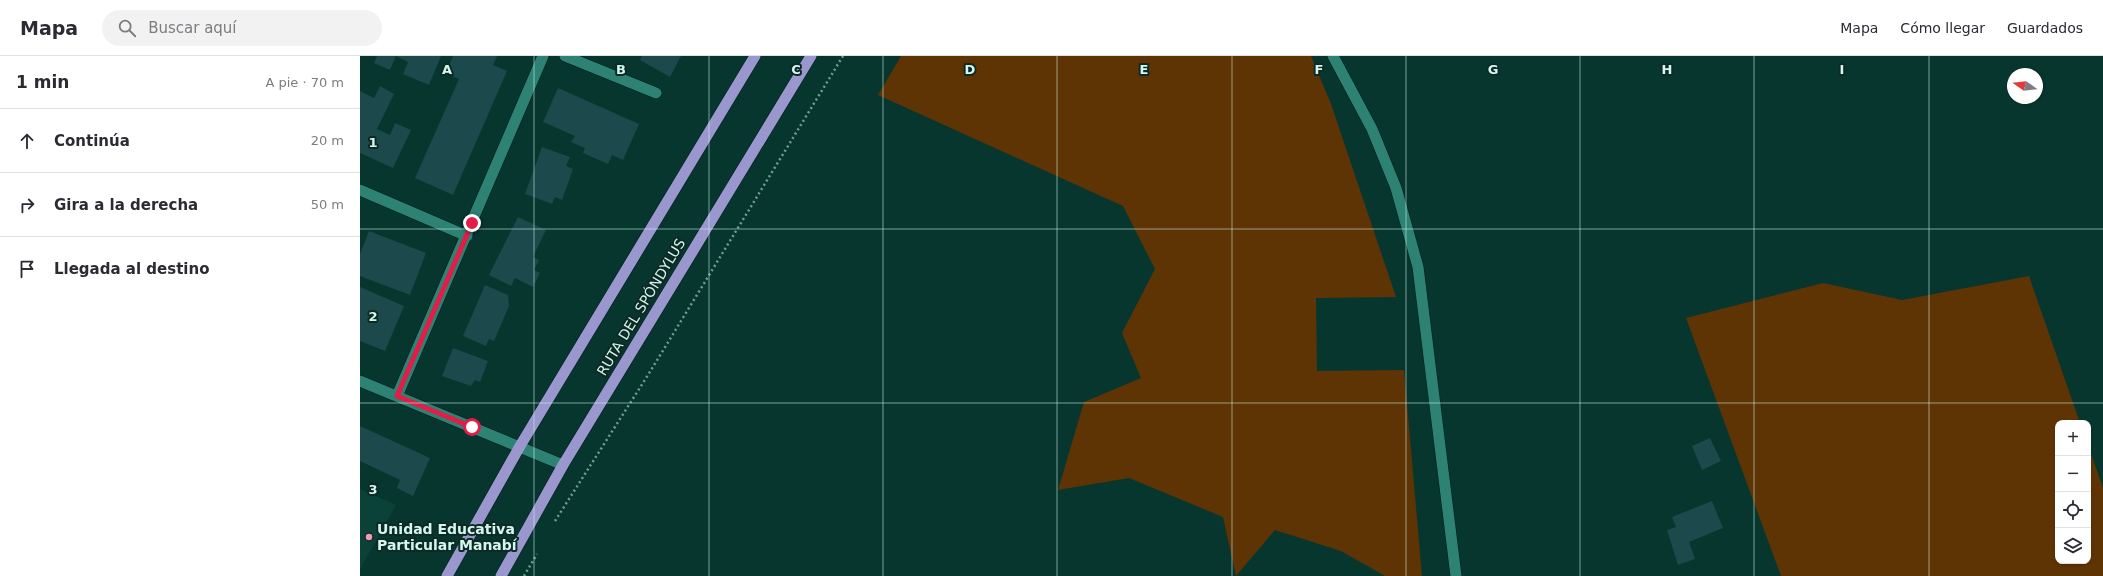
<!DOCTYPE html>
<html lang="es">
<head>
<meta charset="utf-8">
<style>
  :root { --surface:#fff; --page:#f2f2f3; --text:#2b2b33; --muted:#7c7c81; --line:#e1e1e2 }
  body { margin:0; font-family:"DejaVu Sans",sans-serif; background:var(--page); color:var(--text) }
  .controls { position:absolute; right:12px; bottom:12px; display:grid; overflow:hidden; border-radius:8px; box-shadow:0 1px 3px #0004 }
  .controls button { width:36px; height:36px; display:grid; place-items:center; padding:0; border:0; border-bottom:1px solid var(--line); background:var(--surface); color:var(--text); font:20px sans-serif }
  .compass { position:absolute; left:1647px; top:12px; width:36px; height:36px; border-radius:50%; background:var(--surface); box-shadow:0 1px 3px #0004; rotate:284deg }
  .stop { position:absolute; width:12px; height:12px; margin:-9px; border:3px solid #e11d48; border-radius:50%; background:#fff }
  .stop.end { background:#e11d48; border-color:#fff; box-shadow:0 1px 4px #0008 }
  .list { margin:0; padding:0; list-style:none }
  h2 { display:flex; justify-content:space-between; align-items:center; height:52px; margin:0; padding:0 16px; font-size:17px }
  h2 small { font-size:13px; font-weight:400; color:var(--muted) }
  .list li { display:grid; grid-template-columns:26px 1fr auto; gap:12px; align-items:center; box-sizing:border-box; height:64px; padding:0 16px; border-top:1px solid var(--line) }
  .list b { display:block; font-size:15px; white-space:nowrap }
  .list em { font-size:13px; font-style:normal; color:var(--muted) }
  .icon { flex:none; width:22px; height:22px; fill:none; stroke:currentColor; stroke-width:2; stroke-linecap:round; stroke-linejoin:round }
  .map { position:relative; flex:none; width:1743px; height:520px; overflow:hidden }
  header { display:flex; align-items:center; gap:24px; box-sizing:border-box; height:56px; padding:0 20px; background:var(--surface); border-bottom:1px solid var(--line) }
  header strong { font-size:19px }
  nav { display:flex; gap:22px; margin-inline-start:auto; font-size:14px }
  .search { width:280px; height:36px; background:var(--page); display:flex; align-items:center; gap:10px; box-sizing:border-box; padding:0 14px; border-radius:22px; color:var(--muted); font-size:15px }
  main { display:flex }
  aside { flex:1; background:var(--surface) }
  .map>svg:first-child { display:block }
  .built { fill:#0a423a }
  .green { fill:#5f3404 }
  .building { fill:#1b494c }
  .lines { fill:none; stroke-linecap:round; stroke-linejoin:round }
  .minor-casing { stroke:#021b17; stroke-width:12 }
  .trunk-casing { stroke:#021b17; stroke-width:12 }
  .path { stroke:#729c94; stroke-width:2.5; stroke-dasharray:2 3; stroke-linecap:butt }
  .minor { stroke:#2d8274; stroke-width:11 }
  .trunk { stroke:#9a96ce; stroke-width:11 }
  .route { stroke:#e11d48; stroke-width:5 }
  .grid { fill:none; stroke:#d1f8ef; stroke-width:1; stroke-opacity:0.55 }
  .poi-dot { fill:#f19ab4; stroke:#0f2925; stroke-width:1.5 }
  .labels { text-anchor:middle; stroke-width:4; stroke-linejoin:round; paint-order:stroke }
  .street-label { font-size:14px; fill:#d1f8ef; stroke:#0f2925 }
  .poi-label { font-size:14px; font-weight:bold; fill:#d1f8ef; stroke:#0f2925; text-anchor:start }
  .grid-label { font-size:13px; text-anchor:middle; font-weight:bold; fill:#d1f8ef; stroke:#0f2925; stroke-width:4; stroke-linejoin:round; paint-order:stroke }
</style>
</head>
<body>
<header>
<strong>Mapa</strong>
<div class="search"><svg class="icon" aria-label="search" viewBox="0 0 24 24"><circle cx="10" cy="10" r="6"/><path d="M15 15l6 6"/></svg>Buscar aquí</div>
<nav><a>Mapa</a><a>Cómo llegar</a><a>Guardados</a></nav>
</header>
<main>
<aside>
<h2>1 min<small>A pie · 70 m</small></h2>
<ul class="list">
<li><svg class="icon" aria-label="ahead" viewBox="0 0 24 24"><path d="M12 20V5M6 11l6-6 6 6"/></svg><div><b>Continúa</b></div><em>20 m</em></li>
<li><svg class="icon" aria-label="right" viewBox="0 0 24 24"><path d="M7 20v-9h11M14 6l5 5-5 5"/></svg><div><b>Gira a la derecha</b></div><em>50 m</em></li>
<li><svg class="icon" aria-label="arrive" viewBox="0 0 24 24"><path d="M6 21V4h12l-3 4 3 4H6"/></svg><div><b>Llegada al destino</b></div></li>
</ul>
</aside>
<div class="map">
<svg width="1743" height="520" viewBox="0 0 1743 520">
  <rect width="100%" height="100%" fill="#07362f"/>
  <path class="built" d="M0 433 36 449 0 513Z"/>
  <g class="green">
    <path d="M541 0H951L971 48 1036 241 956 242 957 315 1044 314 1062 520H1025L981 495 915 474 876 520 863 461 769 422 698 434 724 346 781 322 762 277 795 213 763 150 518 39Z"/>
    <path d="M1669 220 1720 367H1698V505H1728V389L1743 432V520H1421L1326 262 1463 227 1542 244Z"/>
  </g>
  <g class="building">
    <path d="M17 0H81L69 29 43 18 48 6 36 0 30 14 14 7Z"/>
    <path d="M93 0H137L133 9 147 15 93 139 55 122 99 23 86 17Z"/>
    <path d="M282 0H321L310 21 280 4Z"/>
    <path d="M20 30 34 38 17 73 30 79 35 67 51 74 33 112 0 97V35L14 42Z"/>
    <path d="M198 32 279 68 263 104 252 99 248 108 223 97 225 92 211 86 215 80 183 66Z"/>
    <path d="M182 91 210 101 206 110 213 113 202 144 195 141 192 148 165 138Z"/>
    <path d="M158 161 186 174 173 201 179 204 174 214 180 217 173 231 155 222 151 230 129 219Z"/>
    <path d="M9 175 66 197 50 239 0 220V198Z"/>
    <path d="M125 229 148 239 149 250 134 285 129 283 126 290 103 280Z"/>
    <path d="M0 231 44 250 25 295 0 285Z"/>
    <path d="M93 292 128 305 120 326 115 324 111 330 82 320Z"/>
    <path d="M0 370 70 402 53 440 37 432 40 424 0 405Z"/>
    <path d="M1350 382 1361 405 1342 414 1332 390Z"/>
    <path d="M1352 445 1363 472 1329 486 1335 503 1318 509 1307 474 1316 471 1312 461Z"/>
  </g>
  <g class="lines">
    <defs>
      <g id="minor">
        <path d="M205 0 296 37"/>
        <path d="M973 0 1012 73 1036 132 1058 211 1096 520"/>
        <path d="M0 134 107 180"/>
        <path d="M0 325 203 409"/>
        <path d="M37 340 183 0"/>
      </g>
      <g id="trunk">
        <path d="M87 520 160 390 395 0"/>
        <path d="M141 520 203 409 451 0"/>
      </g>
    </defs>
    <use href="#minor" class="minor-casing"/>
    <use href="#trunk" class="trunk-casing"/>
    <g class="path">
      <path d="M195 465 288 319 483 0"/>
      <path d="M164 520 177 498"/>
    </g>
    <use href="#minor" class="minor"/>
    <use href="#trunk" class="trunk"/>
  </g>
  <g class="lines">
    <path class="route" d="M112 371 37 340 112 167"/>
  </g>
  <path class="grid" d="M174 0V520M349 0V520M523 0V520M697 0V520M872 0V520M1046 0V520M1220 0V520M1394 0V520M1569 0V520M0 173H1743M0 347H1743"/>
  <circle class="poi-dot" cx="9" cy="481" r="4"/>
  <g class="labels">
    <g class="street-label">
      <text transform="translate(281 251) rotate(-59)" y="5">RUTA DEL SPÓNDYLUS</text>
    </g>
    <g class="poi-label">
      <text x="17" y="478">Unidad Educativa<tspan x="17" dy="16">Particular Manabí</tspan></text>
    </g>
  </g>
  <g class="grid-label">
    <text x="87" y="18">A</text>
    <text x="261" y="18">B</text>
    <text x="436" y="18">C</text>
    <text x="610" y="18">D</text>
    <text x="784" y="18">E</text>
    <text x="959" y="18">F</text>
    <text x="1133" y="18">G</text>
    <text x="1307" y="18">H</text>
    <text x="1482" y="18">I</text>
    <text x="13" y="91">1</text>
    <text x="13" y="265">2</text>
    <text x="13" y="438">3</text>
  </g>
</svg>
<div class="controls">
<button>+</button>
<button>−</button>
<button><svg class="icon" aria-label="locate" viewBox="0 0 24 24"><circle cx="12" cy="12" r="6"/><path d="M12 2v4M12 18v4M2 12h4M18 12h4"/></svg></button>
<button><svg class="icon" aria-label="layers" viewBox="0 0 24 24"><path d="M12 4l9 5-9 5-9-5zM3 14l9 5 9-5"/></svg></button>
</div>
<svg class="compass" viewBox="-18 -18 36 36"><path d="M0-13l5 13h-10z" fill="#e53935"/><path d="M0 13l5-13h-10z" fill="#7c7c81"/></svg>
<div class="stop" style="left:112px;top:371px"></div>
<div class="stop end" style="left:112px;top:167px"></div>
</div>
</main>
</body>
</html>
